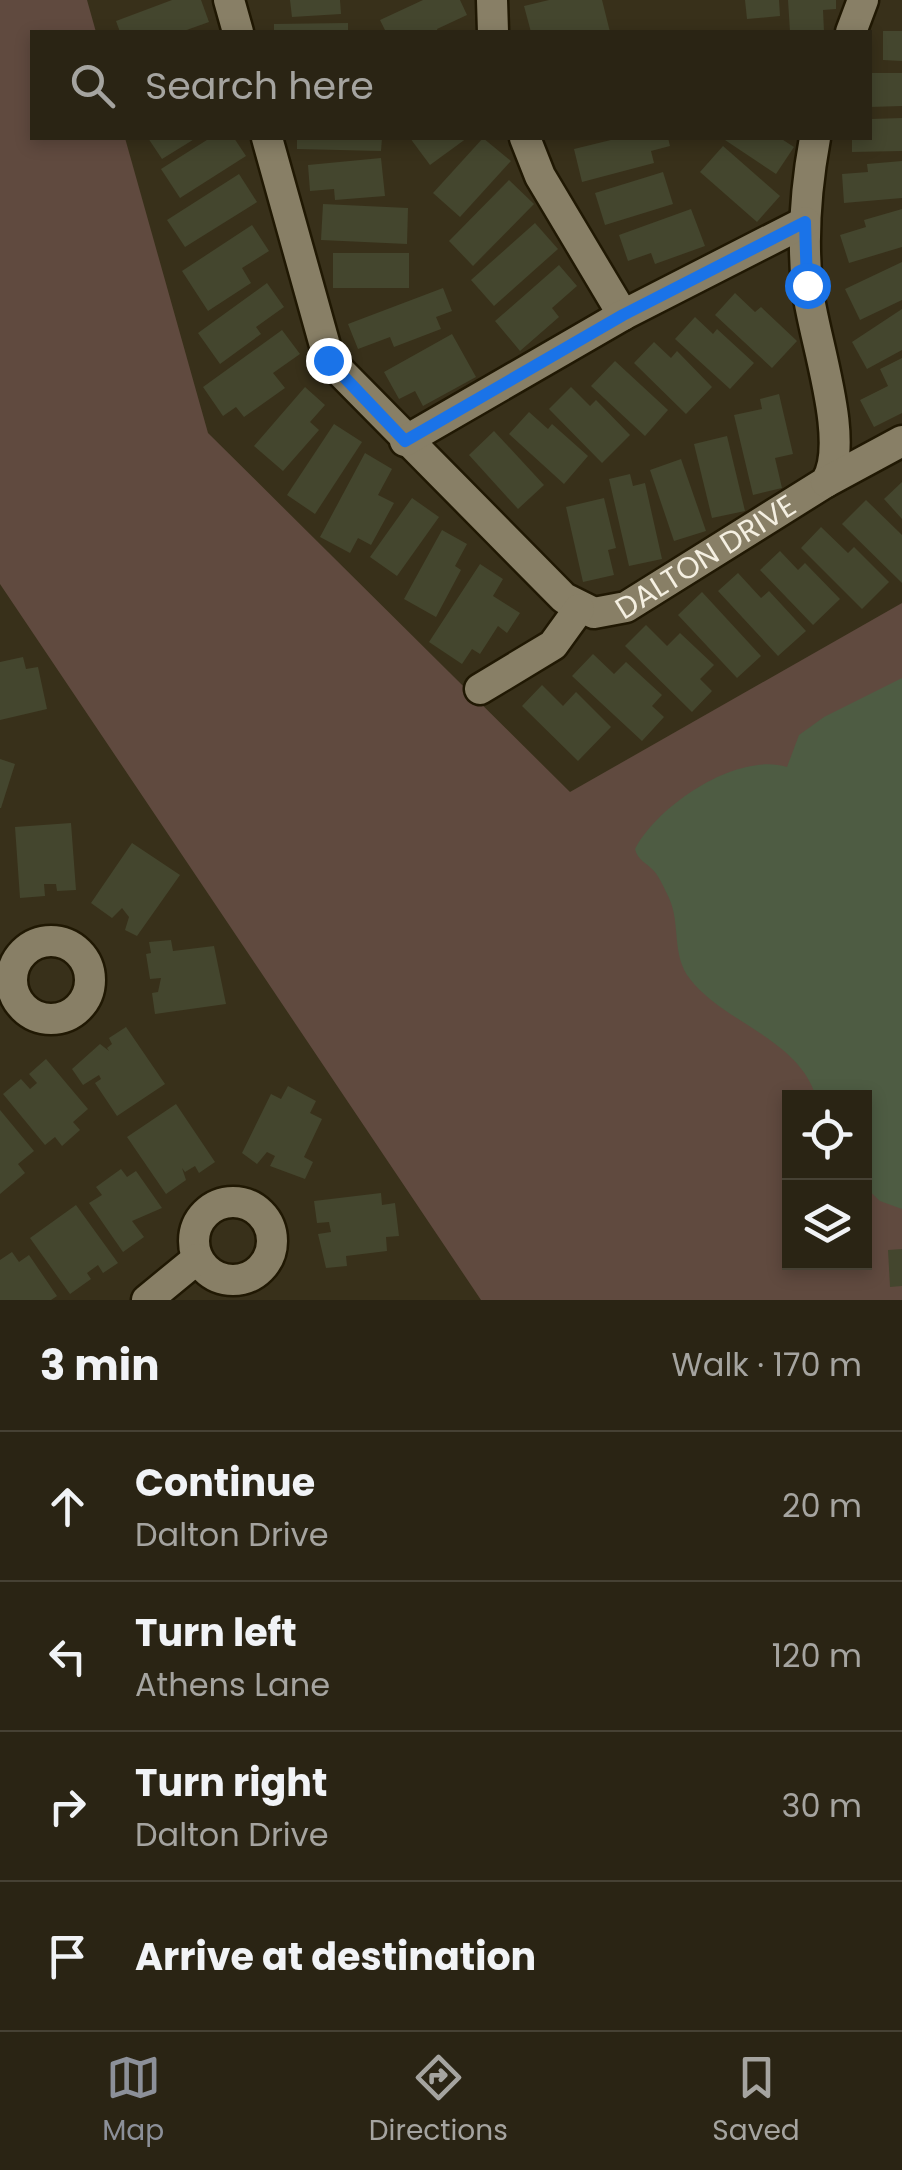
<!DOCTYPE html>
<html lang="en">
<head>
<meta charset="utf-8">
<style>
  :root { --surface:#2a2414; --page:#322c1d; --text:#f1f3f6; --muted:#a5a4a0; --line:#464134; --accent:#8c9099 }
  body { margin:0; font-family:Poppins,sans-serif; background:var(--page); color:var(--text) }
  .controls { position:absolute; right:30px; bottom:30px; display:grid; overflow:hidden; border-radius:0px; box-shadow:0 5px 15px #0003 }
  .controls button { width:90px; height:90px; display:grid; place-items:center; padding:0; border:0; border-bottom:2px solid var(--line); background:var(--surface); color:var(--text); font:50px sans-serif }
  .stop { position:absolute; width:30px; height:30px; margin:-22px; border:8px solid #1a73e8; border-radius:50%; background:#fff }
  .stop.end { background:#1a73e8; border-color:#fff; box-shadow:0 2px 10px #0008 }
  .list { margin:0; padding:0; list-style:none }
  h2 { display:flex; justify-content:space-between; align-items:center; height:130px; margin:0; padding:0 40px; font-size:42px }
  h2 small { font-size:32px; font-weight:400; color:var(--muted) }
  .list li { display:grid; grid-template-columns:65px 1fr auto; gap:30px; align-items:center; box-sizing:border-box; height:150px; padding:0 40px; border-top:2px solid var(--line) }
  .list b { display:block; font-size:38px; white-space:nowrap }
  .list p { margin:0; font-size:32px; white-space:nowrap; color:var(--muted) }
  .list em { font-size:32px; font-style:normal; color:var(--muted) }
  .icon { flex:none; width:55px; height:55px; fill:none; stroke:currentColor; stroke-width:2; stroke-linecap:round; stroke-linejoin:round }
  .map { position:relative; flex:none; width:902px; height:1300px; overflow:hidden }
  .search { position:absolute; background:var(--surface); box-shadow:0 5px 15px #0003; left:30px; right:30px; top:30px; height:110px; display:flex; align-items:center; gap:25px; box-sizing:border-box; padding:0 35px; border-radius:0px; color:var(--muted); font-size:38px }
  .sheet { height:730px; background:var(--surface) }
  nav { display:flex; justify-content:space-around; align-items:center; box-sizing:border-box; height:140px; border-top:2px solid var(--line); background:var(--surface); font-size:28px; color:var(--muted) }
  nav a { display:grid; justify-items:center; gap:5px }
  nav .on { color:var(--accent) }
  .map>svg:first-child { display:block }
  .green { fill:#604a3f; fill-rule:evenodd }
  .water { fill:#4e5c43 }
  .building { fill:#44462e }
  .lines { fill:none; stroke-linecap:round; stroke-linejoin:round }
  .minor-casing { stroke:#201803; stroke-width:35 }
  .minor { stroke:#887f66; stroke-width:30 }
  .route { stroke:#1a73e8; stroke-width:12 }
  .labels { text-anchor:middle; stroke-width:8; stroke-linejoin:round; paint-order:stroke }
  .street-label { font-size:30px; fill:#f4efe1; stroke:#1c190f }
</style>
</head>
<body>
<div class="map">
<svg width="902" height="1300" viewBox="0 0 902 1300">
  <rect width="100%" height="100%" fill="#38301a"/>
  <path class="green" d="M0 0H87L96 32H32V138H125L208 433 570 792 902 603V1300H481L0 584ZM790 1098H864V1262H790Z"/>
  <path class="water" d="M902 678V1209L880 1201 865 1187 864 1098 816 1097C799 1039 724 1023 690 979 671 955 681 924 669 898 665 890 660 878 654 871 646 862 638 861 635 849 659 804 737 752 787 767L799 735 824 717Z"/>
  <g class="building">
    <path d="M172 0H201L209 22 181 32H120L116 21Z"/>
    <path d="M290 0H340L341 14 292 17Z"/>
    <path d="M423 0H460L467 15 437 29 438 32H386L380 20Z"/>
    <path d="M549 0H602L610 32H531L524 6Z"/>
    <path d="M745 0H779L780 16 747 19Z"/>
    <path d="M788 0H836V9L823 10 824 32H790Z"/>
    <path d="M348 23V32H274V24Z"/>
    <path d="M883 31H902V61L883 60Z"/>
    <path d="M870 73H902V106L870 107Z"/>
    <path d="M902 118V151L852 152V138H870V119Z"/>
    <path d="M148 138H196L162 159Z"/>
    <path d="M210 138H234L246 156 180 198 161 169Z"/>
    <path d="M297 138H382L381 151 297 149Z"/>
    <path d="M410 138H467L430 165Z"/>
    <path d="M483 138 511 161 460 217 433 193Z"/>
    <path d="M619 138H668L670 146 651 151 654 163 582 182 574 149Z"/>
    <path d="M722 138H780L794 147 776 174Z"/>
    <path d="M723 146 780 196 757 222 700 172Z"/>
    <path d="M381 158 385 196 335 200 334 189 310 191 308 165Z"/>
    <path d="M902 161V198L844 203 842 174 868 172 867 164Z"/>
    <path d="M663 172 673 204 605 225 595 193Z"/>
    <path d="M239 174 257 202 185 247 167 220Z"/>
    <path d="M509 180 534 204 473 266 449 241Z"/>
    <path d="M323 204 408 208 407 244 321 240Z"/>
    <path d="M691 209 705 246 655 264 651 253 628 261 619 235Z"/>
    <path d="M902 209V247L849 263 840 235 866 227 864 220Z"/>
    <path d="M535 223 558 249 494 306 471 280Z"/>
    <path d="M252 225 269 251 242 268 251 283 208 311 182 271Z"/>
    <rect x="333" y="253" width="76" height="35"/>
    <path d="M902 262V300L860 320 845 289Z"/>
    <path d="M559 265 577 286 552 308 559 317 520 351 495 321Z"/>
    <path d="M267 283 284 307 256 327 261 334 220 364 198 333Z"/>
    <path d="M443 288 452 311 436 317 441 329 394 347 390 337 358 349 348 324Z"/>
    <path d="M735 293 755 312 761 307 797 341 772 368 715 315Z"/>
    <path d="M902 309V350L867 369 852 342Z"/>
    <path d="M695 317 713 334 717 329 754 363 730 389 675 339Z"/>
    <path d="M282 330 300 354 273 373 285 388 244 417 236 407 223 416 203 387Z"/>
    <path d="M452 334 476 377 423 406 415 391 399 399 384 372Z"/>
    <path d="M654 342 671 358 677 351 712 387 686 414 634 363Z"/>
    <path d="M902 358V413L874 427 860 400 888 386 880 369Z"/>
    <path d="M615 361 668 410 645 436 591 386Z"/>
    <path d="M305 387 325 405 310 422 319 430 283 471 254 446Z"/>
    <path d="M571 387 590 406 596 400 630 435 602 463 549 409Z"/>
    <path d="M779 394 793 454 775 458 782 488 753 495 734 415 762 409 760 399Z"/>
    <path d="M529 412 548 429 552 424 588 456 564 484 509 434Z"/>
    <path d="M334 424 362 442 315 514 287 495Z"/>
    <path d="M494 431 544 485 518 509 469 455Z"/>
    <path d="M727 436 745 511 712 518 694 444Z"/>
    <path d="M365 453 392 469 378 495 394 503 371 545 358 538 350 553 320 537Z"/>
    <path d="M681 459 706 531 674 541 650 470Z"/>
    <path d="M630 474 633 486 645 483 662 559 629 566 609 479Z"/>
    <path d="M902 482V519L884 499Z"/>
    <path d="M412 498 439 517 397 576 370 557Z"/>
    <path d="M604 498 616 548 608 550 614 575 583 582 566 507Z"/>
    <path d="M866 500 902 535V583L842 524Z"/>
    <path d="M821 527 848 553 854 547 889 582 862 609 801 548Z"/>
    <path d="M442 530 467 544 455 566 461 570 436 617 404 599Z"/>
    <path d="M780 551 798 570 805 563 840 599 813 625 760 570Z"/>
    <path d="M480 564 503 579 493 596 520 613 507 633 498 626 480 654 472 649 462 664 429 642Z"/>
    <path d="M738 573 761 598 769 591 806 631 778 656 718 591Z"/>
    <path d="M702 592 761 656 737 678 678 615Z"/>
    <path d="M646 625 667 646 680 633 714 665 700 679 712 691 692 712 625 646Z"/>
    <path d="M593 654 614 674 626 662 662 695 652 706 664 717 642 741 572 676Z"/>
    <path d="M23 657 26 669 38 667 47 709 0 720V662Z"/>
    <path d="M542 685 563 706 576 692 611 727 578 761 522 706Z"/>
    <path d="M0 759 15 764 1 808H0Z"/>
    <path d="M71 823 76 890 57 891 56 884H44L45 896 20 898 15 827Z"/>
    <path d="M132 843 180 875 137 936 125 930 129 917 122 908 112 918 91 903Z"/>
    <path d="M171 940 173 951 214 946 226 1004 155 1014 152 993 158 992 161 978 150 979 146 954 151 953 149 942Z"/>
    <path d="M126 1027 165 1084 117 1116 95 1083 101 1079 99 1075 83 1085 72 1069 100 1044 109 1051 107 1048 112 1044 109 1038Z"/>
    <path d="M46 1059 88 1109 73 1122 80 1130 62 1146 55 1137 45 1145 3 1094 21 1079 30 1089 37 1083 29 1074Z"/>
    <path d="M288 1086 316 1101 310 1113 322 1119 304 1157 313 1162 305 1179 270 1166 275 1156 267 1152 257 1164 242 1153 271 1094 281 1099Z"/>
    <path d="M176 1104 215 1162 199 1173 195 1166 185 1172 182 1168 186 1180 166 1194 127 1137Z"/>
    <path d="M0 1110 34 1151 18 1164 25 1173 0 1194Z"/>
    <path d="M121 1169 127 1177 136 1171 162 1208 132 1221 144 1237 123 1252 89 1203 102 1195 96 1187Z"/>
    <path d="M381 1193 382 1205 395 1203 399 1236 386 1237 387 1251 346 1256 347 1266 326 1268 318 1234 331 1232 329 1222 317 1223 314 1201Z"/>
    <path d="M76 1205 118 1263 103 1273 98 1265 87 1273 91 1279 70 1294 30 1238Z"/>
    <path d="M902 1249V1286L890 1287 888 1250Z"/>
    <path d="M12 1252 19 1262 29 1255 57 1296 51 1300H0V1260Z"/>
  </g>
  <g class="lines">
    <defs>
      <g id="minor">
        <path d="M229 0 238 32"/>
        <path d="M492 0 493 32"/>
        <path d="M851 32 863 0"/>
        <path id="s1" d="M267 138 329 360 564 598 594 613 626 607 826 482C852 441 812 335 807 285 802 235 806 187 815 138"/>
        <path d="M525 138 540 176 623 315"/>
        <path d="M405 441 623 315 805 222"/>
        <path d="M826 482 902 441"/>
        <path d="M480 689 553 645 579 609"/>
        <circle cx="51" cy="980" r="39"/>
        <circle cx="233" cy="1241" r="39"/>
        <path d="M147 1300 197 1259"/>
      </g>
    </defs>
    <use href="#minor" class="minor-casing"/>
    <use href="#minor" class="minor"/>
  </g>
  <g class="lines">
    <path class="route" d="M328 360 405 441 623 315 805 222 807 285"/>
  </g>
  <g class="labels">
    <g class="street-label">
      <text dy="10" stroke="none"><textPath href="#s1" startOffset="725">DALTON DRIVE</textPath></text>
    </g>
  </g>
</svg>
<div class="controls">
<button><svg class="icon" aria-label="locate" viewBox="0 0 24 24"><circle cx="12" cy="12" r="6"/><path d="M12 2v4M12 18v4M2 12h4M18 12h4"/></svg></button>
<button><svg class="icon" aria-label="layers" viewBox="0 0 24 24"><path d="M12 4l9 5-9 5-9-5zM3 14l9 5 9-5"/></svg></button>
</div>
<div class="stop" style="left:807px;top:285px"></div>
<div class="stop end" style="left:328px;top:360px"></div>
<div class="search"><svg class="icon" aria-label="search" viewBox="0 0 24 24"><circle cx="10" cy="10" r="6"/><path d="M15 15l6 6"/></svg>Search here</div>
</div>
<section class="sheet">
<h2>3 min<small>Walk · 170 m</small></h2>
<ul class="list">
<li><svg class="icon" aria-label="ahead" viewBox="0 0 24 24"><path d="M12 20V5M6 11l6-6 6 6"/></svg><div><b>Continue</b><p>Dalton Drive</p></div><em>20 m</em></li>
<li><svg class="icon" aria-label="left" viewBox="0 0 24 24"><path d="M17 20v-9H6M10 6l-5 5 5 5"/></svg><div><b>Turn left</b><p>Athens Lane</p></div><em>120 m</em></li>
<li><svg class="icon" aria-label="right" viewBox="0 0 24 24"><path d="M7 20v-9h11M14 6l5 5-5 5"/></svg><div><b>Turn right</b><p>Dalton Drive</p></div><em>30 m</em></li>
<li><svg class="icon" aria-label="arrive" viewBox="0 0 24 24"><path d="M6 21V4h12l-3 4 3 4H6"/></svg><div><b>Arrive at destination</b></div></li>
</ul>
</section>
<nav>
<a class="on"><svg class="icon" aria-label="map" viewBox="0 0 24 24"><path d="M3 6l6-2 6 2 6-2v14l-6 2-6-2-6 2zM9 4v14M15 6v14"/></svg>Map</a>
<a><svg class="icon" aria-label="directions" viewBox="0 0 24 24"><path d="M12 3l9 9-9 9-9-9zM9 14v-3h6M13 9l2 2-2 2"/></svg>Directions</a>
<a><svg class="icon" aria-label="saved" viewBox="0 0 24 24"><path d="M7 4h10v16l-5-4-5 4z"/></svg>Saved</a>
</nav>
</body>
</html>
